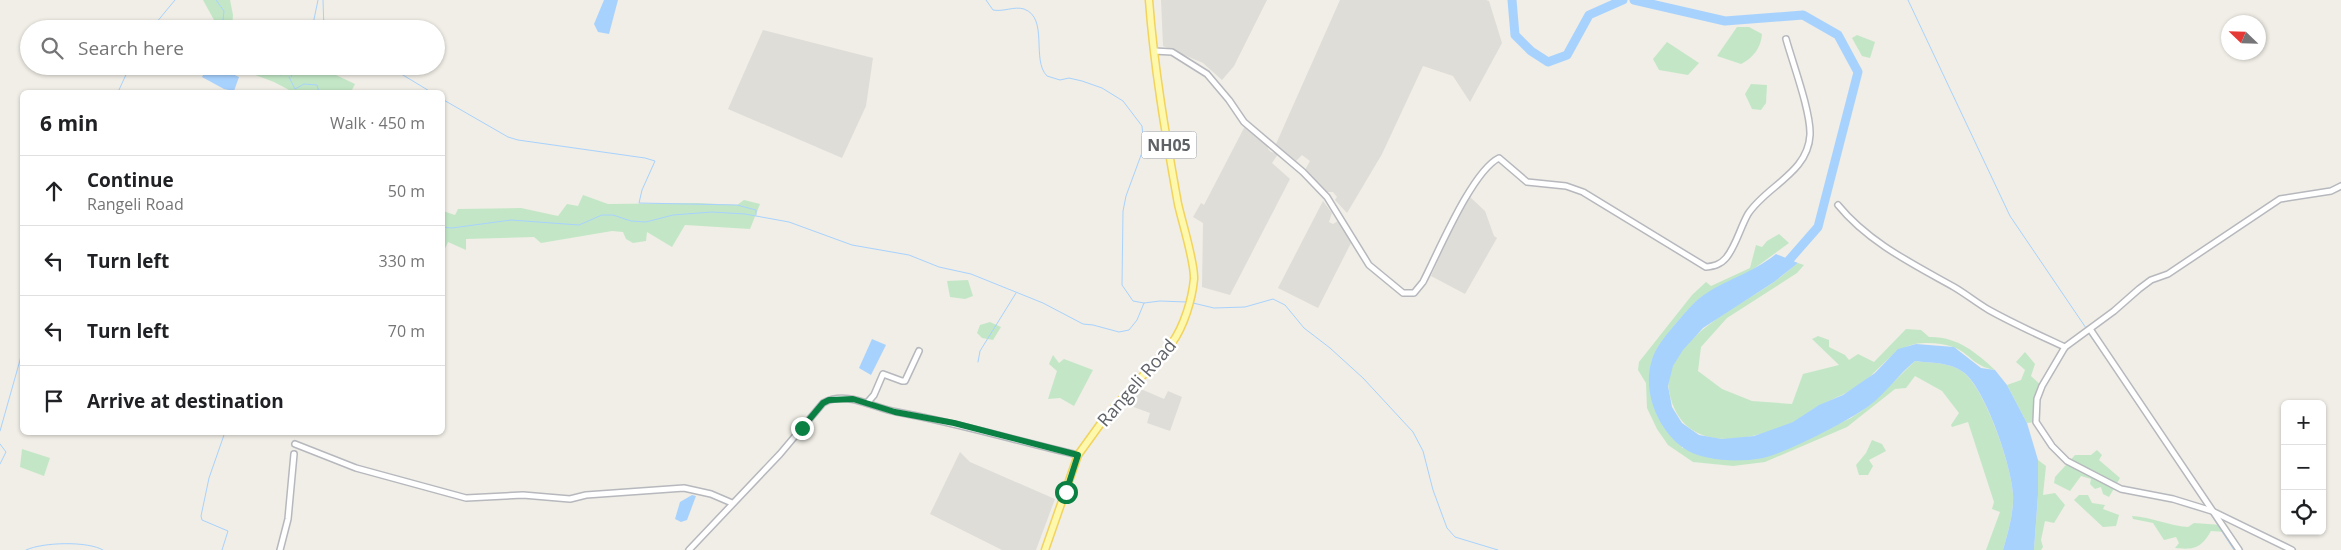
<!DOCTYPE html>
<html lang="en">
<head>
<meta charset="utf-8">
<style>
  :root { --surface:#fff; --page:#f6f6f6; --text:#202124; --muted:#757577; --line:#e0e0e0 }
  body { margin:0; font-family:"Open Sans",sans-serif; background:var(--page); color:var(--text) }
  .controls { position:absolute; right:15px; bottom:15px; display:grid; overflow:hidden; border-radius:8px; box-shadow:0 1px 4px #0004 }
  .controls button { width:45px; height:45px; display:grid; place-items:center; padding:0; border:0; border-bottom:1px solid var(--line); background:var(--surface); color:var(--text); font:25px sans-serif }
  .compass { position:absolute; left:2221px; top:15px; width:45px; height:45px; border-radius:50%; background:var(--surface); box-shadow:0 1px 4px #0004; rotate:293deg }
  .stop { position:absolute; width:15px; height:15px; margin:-11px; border:4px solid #0b8043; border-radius:50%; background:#fff }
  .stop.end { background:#0b8043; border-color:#fff; box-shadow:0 1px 5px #0008 }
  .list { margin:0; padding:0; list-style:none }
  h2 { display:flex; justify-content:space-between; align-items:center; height:65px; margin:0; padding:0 20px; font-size:21px }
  h2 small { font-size:16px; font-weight:400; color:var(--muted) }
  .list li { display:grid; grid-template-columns:32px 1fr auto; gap:15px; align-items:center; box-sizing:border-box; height:70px; padding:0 20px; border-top:1px solid var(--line) }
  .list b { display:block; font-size:19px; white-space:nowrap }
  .list p { margin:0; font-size:16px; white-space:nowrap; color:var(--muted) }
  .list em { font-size:16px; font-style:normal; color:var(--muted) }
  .icon { flex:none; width:28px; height:28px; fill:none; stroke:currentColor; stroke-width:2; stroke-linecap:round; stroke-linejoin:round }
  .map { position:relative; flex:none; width:2341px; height:550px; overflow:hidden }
  .search { position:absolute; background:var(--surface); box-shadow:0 1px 4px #0004; left:20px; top:20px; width:425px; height:55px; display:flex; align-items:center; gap:12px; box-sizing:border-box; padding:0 18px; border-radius:28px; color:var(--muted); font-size:19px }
  .panel { position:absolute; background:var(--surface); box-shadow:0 1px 4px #0004; left:20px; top:90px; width:425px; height:345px; border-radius:8px }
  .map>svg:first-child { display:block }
  .industrial { fill:#dfddd8 }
  .green { fill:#c3e7c6 }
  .water { fill:#a8d2fe }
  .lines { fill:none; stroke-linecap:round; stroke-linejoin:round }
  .stream { stroke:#a8d2fe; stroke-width:1 }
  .river { stroke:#a8d2fe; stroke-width:9 }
  .minor-casing { stroke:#b6b8bd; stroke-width:8 }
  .major-casing { stroke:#f1d35e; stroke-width:9 }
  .minor { stroke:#fff; stroke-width:5 }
  .major { stroke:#fef8ad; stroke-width:6 }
  .route { stroke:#0b8043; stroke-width:6 }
  .labels { text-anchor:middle; stroke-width:5; stroke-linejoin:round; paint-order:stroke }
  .shield { fill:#fff; stroke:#8e9094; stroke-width:1 }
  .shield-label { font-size:16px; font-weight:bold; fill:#5e6166 }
  .street-label { font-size:18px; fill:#5e6166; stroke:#fff }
</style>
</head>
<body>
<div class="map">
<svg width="2341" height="550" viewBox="0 0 2341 550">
  <rect width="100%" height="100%" fill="#f0eee6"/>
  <g class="industrial">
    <path d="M1161 0H1267L1234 66 1222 80 1203 63 1163 46Z"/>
    <path d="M1340 0H1486L1489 1 1502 43 1470 102 1453 76 1423 66 1382 154 1347 213 1335 200 1337 197 1333 192H1327L1305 170 1310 161 1302 155 1295 162 1276 144Z"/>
    <path d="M763 30 873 58 866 106 842 158 728 109Z"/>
    <path d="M1245 126 1267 142 1268 149 1271 152 1278 154 1272 163 1290 179 1230 295 1202 287 1203 223 1193 217 1201 203 1204 205Z"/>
    <path d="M1470 197 1485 211 1494 236 1497 238 1465 294 1431 276 1451 231Z"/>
    <path d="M1323 201 1332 213 1329 222 1333 224 1338 221 1352 241 1318 308 1278 288Z"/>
    <path d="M1141 389 1164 399 1168 391 1182 397 1170 431 1147 423 1150 413 1128 405Z"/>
    <path d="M960 452 970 462 1055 499 1036 550H1002L930 514Z"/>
  </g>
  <g class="green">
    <path d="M203 0H230L233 15 232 29H212L214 20Z"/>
    <path d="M1737 27H1749L1762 34C1761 48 1753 58 1741 64L1717 56Z"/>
    <path d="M1857 35 1875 42 1870 58 1862 56 1852 38Z"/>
    <path d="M1667 42 1699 63 1688 75 1659 70 1653 59Z"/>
    <path d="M231 66H271L287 70 292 66H317L355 84 351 92H293L274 82Z"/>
    <path d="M1751 84 1767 85 1766 103 1761 110 1752 109 1745 94Z"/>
    <path d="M583 195 608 204 698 203 737 205 744 200 760 204 750 229 685 225 672 247 647 232 646 241 633 243 626 239 623 232 612 231 541 243 534 237 466 239V250L448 242 443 253V211L455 215 458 209 521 208 558 216 567 204 578 206Z"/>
    <path d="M1779 234 1789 243 1748 273 1700 298 1677 322 1658 347 1651 363 1682 448 1794 445 1851 418 1870 405 1915 361C1930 363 1950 362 1963 372 1985 388 2012 467 2013 494 2014 513 2008 532 2003 550H1986L2000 512 1992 509 1994 502 1968 422 1952 427 1951 425 1959 413 1942 391 1915 376 1906 388 1895 389 1847 427 1765 462 1733 466 1693 462 1668 445 1657 429 1647 408 1646 383 1638 370 1639 362 1692 295 1706 282 1711 286 1750 268 1756 245 1762 247 1767 241Z"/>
    <path d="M1798 263 1804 265 1797 273 1727 318 1701 347 1698 371 1722 389 1752 401 1792 404 1803 374 1839 365 1812 339 1818 336 1829 340V347L1845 355 1849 360 1858 354 1874 362 1906 329 1921 330 1929 337C1956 336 1976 352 1995 370 1972 366 1970 353 1953 347 1942 343 1926 342 1915 344 1891 349 1878 373 1858 386 1846 394 1834 398 1821 405 1811 409 1802 418 1792 423 1746 443 1681 455 1669 391 1660 343 1743 304 1774 282 1782 276 1790 269 1798 263Z"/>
    <path d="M968 280 973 296 965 299 950 297 947 281Z"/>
    <path d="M990 322 1001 327 993 340 982 338 977 333 980 325Z"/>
    <path d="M2025 352 2035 364 2031 376 2042 386 2037 399 2036 422 2027 423 2007 385 2021 380 2025 370 2016 362Z"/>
    <path d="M1053 355 1059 363 1064 359 1093 370 1074 406 1060 398 1048 399 1057 371 1049 364Z"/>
    <path d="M1872 440 1882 444 1886 451 1869 460 1873 466 1868 475H1859L1856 465 1866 453Z"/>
    <path d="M22 449 50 458 44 476 20 467Z"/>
    <path d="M2097 450 2102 455 2099 460 2120 478 2109 497 2103 494 2101 487 2095 489 2090 484 2091 479 2081 476 2070 491 2054 483 2055 477 2075 455H2091Z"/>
    <path d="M2038 460 2046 466 2043 495 2055 493 2065 505 2054 523 2045 521 2041 540 2043 547 2041 550H2034L2038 495Z"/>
    <path d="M2079 495H2088L2092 503 2105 505 2103 509 2119 515 2116 526 2103 527 2074 500Z"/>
    <path d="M2132 516C2152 517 2169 526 2188 527L2194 523 2222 525 2226 532 2211 531C2201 548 2195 550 2175 548L2179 543 2176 537 2164 540 2153 523 2133 519Z"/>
  </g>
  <g class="water">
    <path d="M604 0H618L609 34 598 32 594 24Z"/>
    <path d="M208 66H216L239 77 234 91 224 89 202 77Z"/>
    <path d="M1776 254 1798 263 1774 282 1703 328 1683 350 1673 366 1668 386 1672 407 1682 423 1699 435 1722 439 1754 436 1793 422 1819 405 1843 395 1875 373 1898 349 1916 344 1954 347 1981 368 1995 370 2007 385 2027 423 2038 460V495L2034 550H2003C2008 532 2014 513 2013 494 2012 467 1985 387 1963 372 1950 362 1930 363 1915 361 1898 375 1886 393 1869 406 1846 422 1794 449 1767 457 1745 463 1701 462 1682 447 1658 429 1643 393 1651 363 1654 348 1668 333 1677 322 1684 314 1692 304 1701 297 1724 280 1753 273 1776 254Z"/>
    <path d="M872 339 886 345 871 375 859 368Z"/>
    <path d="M692 495 696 496 687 520 681 522 675 519 680 502Z"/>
  </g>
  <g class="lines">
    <g class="stream">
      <path d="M216 0 224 11 222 29"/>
      <path d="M323 0 324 29"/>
      <path d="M986 0 993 10C1004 12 1014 6 1024 9 1049 18 1031 60 1047 76L1060 80 1069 78 1082 81 1102 88 1123 101 1142 126 1144 147 1126 196 1123 211 1122 285 1133 301 1144 303"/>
      <path d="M1908 0 2010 216 2086 328"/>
      <path d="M151 29 175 0"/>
      <path d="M312 29 318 0"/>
      <path d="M247 66 281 75"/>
      <path d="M388 66 431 92"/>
      <path d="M289 77 295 89 304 84 317 85 319 92"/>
      <path d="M291 77 296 66"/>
      <path d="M118 92 130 66"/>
      <path d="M442 99 508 137 518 140 645 158 655 161 642 190 639 203 737 205 756 210V215"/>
      <path d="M442 227 452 228 511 220 579 225 602 215H613L631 221 646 222 673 215 712 212 745 214 789 222 852 245 909 255 939 267 971 274 1043 303 1083 324 1093 325 1119 332 1129 330 1137 320 1144 303 1160 301 1186 302"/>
      <path d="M1193 303 1214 308 1245 307 1273 299 1285 305 1304 328 1330 348 1363 378 1413 432 1423 451 1433 490 1447 528 1455 537 1498 550"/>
      <path d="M2089 334 2137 402"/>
      <path d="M978 362 980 351 1016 293"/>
      <path d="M0 431 22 353"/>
      <path d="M0 444 6 452 0 464"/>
      <path d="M2190 483 2206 506"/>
      <path d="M2210 513 2234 550"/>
      <path d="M26 550C43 542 88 541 103 550"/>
      <path d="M222 550 228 531 202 520 201 516 209 478 224 435"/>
    </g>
    <g class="river">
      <path d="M1512 0 1515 35 1531 51 1548 62 1567 55 1589 15 1623 0"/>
      <path d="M1634 0 1725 21 1803 15 1838 35 1858 72 1818 227 1783 267"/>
    </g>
    <defs>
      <g id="minor">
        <path d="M1154 51 1172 52 1207 74 1229 100 1244 122 1303 172 1327 197 1369 265 1403 293H1414L1423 282C1438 253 1472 171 1499 158L1527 182 1566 186 1583 192 1706 267C1714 266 1720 265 1726 258 1736 246 1740 228 1748 214 1766 186 1808 173 1810 135 1811 112 1793 64 1786 39"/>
        <path d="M1838 205C1868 242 1913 264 1954 287 1966 294 1977 303 1989 310 2014 324 2039 335 2065 347"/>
        <path d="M2090 329 2239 550"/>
        <path d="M867 403 874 395 883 374 902 381H905L919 351"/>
        <path d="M295 444 356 468 466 498 523 495 570 499 586 495 684 488 711 494 732 503"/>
        <path d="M280 550 288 519 294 454"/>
        <path d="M689 550 780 454 823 403C847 390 873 408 897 412 958 423 1017 441 1078 455"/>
        <path d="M2292 550 2212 511 2173 499 2121 489 2067 461 2052 446 2036 422 2037 399 2042 386 2065 347 2114 311 2139 289 2151 280 2168 274 2280 199 2331 191 2341 186"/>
      </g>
      <path id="major" d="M1045 550 1078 455 1104 419 1172 343C1184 326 1192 300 1194 279 1195 263 1182 222 1178 204 1166 137 1154 68 1149 0"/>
    </defs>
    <use href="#minor" class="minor-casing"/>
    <use href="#major" class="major-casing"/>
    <use href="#minor" class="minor"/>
    <use href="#major" class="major"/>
  </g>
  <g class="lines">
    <path class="route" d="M802 428 823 403 829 400 853 399 895 412 954 423 1078 455 1066 492"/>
  </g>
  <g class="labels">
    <rect class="shield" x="1141.5" y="131.5" width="55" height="27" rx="4"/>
    <g class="shield-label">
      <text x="1169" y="151">NH05</text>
    </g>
    <g class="street-label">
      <text transform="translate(1137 383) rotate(-49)" y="6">Rangeli Road</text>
    </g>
  </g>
</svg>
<div class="controls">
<button>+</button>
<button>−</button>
<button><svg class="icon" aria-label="locate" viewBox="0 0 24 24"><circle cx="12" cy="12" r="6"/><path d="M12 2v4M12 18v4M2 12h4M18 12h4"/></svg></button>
</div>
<svg class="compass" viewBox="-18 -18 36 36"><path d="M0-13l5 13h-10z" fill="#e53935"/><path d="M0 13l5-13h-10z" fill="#757577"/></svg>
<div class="stop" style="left:1066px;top:492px"></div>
<div class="stop end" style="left:802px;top:428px"></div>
<div class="search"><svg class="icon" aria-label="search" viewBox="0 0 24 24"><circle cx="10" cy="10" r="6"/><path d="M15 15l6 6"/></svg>Search here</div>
<section class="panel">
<h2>6 min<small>Walk · 450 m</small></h2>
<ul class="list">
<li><svg class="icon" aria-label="ahead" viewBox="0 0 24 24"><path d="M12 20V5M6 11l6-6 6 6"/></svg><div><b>Continue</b><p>Rangeli Road</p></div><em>50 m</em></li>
<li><svg class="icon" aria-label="left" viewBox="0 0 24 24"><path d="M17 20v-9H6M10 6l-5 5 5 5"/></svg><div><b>Turn left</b></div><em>330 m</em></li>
<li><svg class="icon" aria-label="left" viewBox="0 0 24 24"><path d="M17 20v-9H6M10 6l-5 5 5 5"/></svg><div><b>Turn left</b></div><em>70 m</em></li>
<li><svg class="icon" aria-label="arrive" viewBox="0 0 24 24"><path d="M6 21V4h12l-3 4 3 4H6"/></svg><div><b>Arrive at destination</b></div></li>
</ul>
</section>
</div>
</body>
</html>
